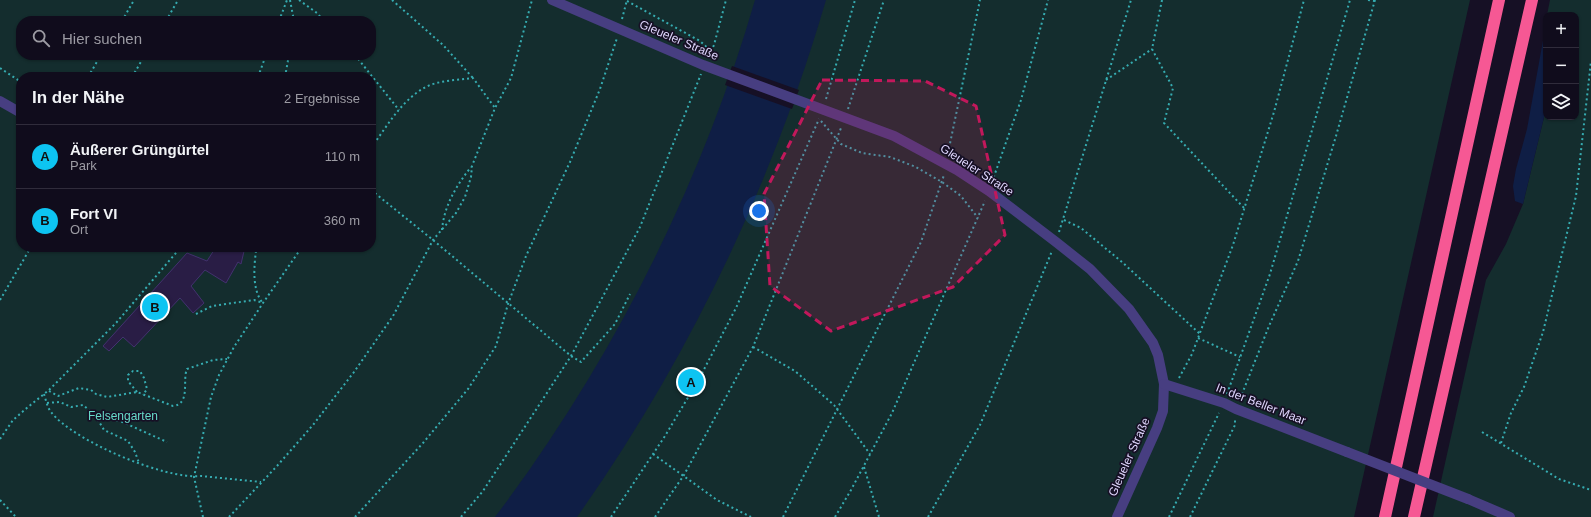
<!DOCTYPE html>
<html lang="de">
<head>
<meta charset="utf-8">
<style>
  :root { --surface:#100c1c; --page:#1e1a29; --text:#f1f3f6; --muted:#9c9ba3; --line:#302c3b; --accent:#0dc4f2 }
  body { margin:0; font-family:Helvetica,sans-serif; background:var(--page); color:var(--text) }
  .controls { position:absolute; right:12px; top:12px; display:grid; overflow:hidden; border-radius:8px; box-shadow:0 1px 3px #0004 }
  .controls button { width:36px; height:36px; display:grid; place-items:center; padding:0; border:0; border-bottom:1px solid var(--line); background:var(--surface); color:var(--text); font:20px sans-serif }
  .you { position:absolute; left:759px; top:211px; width:14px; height:14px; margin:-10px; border:3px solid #fff; border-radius:50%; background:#1a73e8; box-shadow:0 0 0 6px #1a73e833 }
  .badge { display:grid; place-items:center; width:26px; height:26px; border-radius:50%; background:var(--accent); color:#111; font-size:13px; font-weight:700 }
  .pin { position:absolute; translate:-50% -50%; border:2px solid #fff; box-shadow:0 1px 4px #0006 }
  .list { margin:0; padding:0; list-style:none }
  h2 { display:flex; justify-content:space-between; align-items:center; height:52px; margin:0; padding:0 16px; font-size:17px }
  h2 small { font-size:13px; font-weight:400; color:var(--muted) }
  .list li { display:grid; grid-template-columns:26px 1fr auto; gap:12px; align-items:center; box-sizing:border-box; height:64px; padding:0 16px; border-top:1px solid var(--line) }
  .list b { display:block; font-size:15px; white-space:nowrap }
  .list p { margin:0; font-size:13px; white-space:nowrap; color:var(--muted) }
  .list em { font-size:13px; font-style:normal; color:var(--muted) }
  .icon { flex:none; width:22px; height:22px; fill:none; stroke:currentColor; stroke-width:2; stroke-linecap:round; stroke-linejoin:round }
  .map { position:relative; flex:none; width:1591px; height:517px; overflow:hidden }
  .search { position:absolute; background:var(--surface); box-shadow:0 1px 3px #0004; left:16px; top:16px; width:360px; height:44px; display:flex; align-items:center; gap:10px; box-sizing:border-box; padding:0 14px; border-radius:16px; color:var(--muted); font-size:15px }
  .panel { position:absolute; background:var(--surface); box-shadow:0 1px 3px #0004; left:16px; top:72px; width:360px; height:180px; border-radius:16px }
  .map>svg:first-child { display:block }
  .green { fill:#142d2e; fill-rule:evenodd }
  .water { fill:#0f1e45 }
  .pier { fill:#161025 }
  .building { fill:#291d45; stroke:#43316f }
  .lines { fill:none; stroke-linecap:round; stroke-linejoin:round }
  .path { stroke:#36acb1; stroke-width:2; stroke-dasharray:2 3; stroke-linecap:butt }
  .minor { stroke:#473e81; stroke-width:10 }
  .highway { stroke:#f65894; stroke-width:12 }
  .minor-bridge { stroke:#473e81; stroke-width:10 }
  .marked { fill:#c2185b; fill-opacity:0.2; stroke:#c2185b; stroke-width:3; stroke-dasharray:8 5; stroke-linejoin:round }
  .labels { text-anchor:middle; stroke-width:3.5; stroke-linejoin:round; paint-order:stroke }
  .street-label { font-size:12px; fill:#dfd6fd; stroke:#161025 }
  .park-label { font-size:12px; fill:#66d9c8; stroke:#161025 }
</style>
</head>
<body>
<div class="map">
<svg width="1591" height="517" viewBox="0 0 1591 517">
  <rect width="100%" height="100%" fill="#161025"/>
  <g class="green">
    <path d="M0 0H1470L1354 517H0ZM21 21H371V55H21ZM21 77H371V247H21Z"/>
    <path d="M1550 0H1591V517H1433L1486 280 1506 244 1523 204 1546 109V117H1576V15H1547Z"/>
  </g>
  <g class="water">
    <path d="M755 0H826C772 185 688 360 577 517H495C611 364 702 184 755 0Z"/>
    <path d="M1546 24V109L1523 204 1515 201 1513 186 1516 169 1527 129Z"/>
  </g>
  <path class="pier" d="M732 66 799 90 792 109 725 85Z"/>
  <path class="building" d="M216 247H245L241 264 238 262 226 283 205 270 191 286 204 303 193 313 180 298 134 347 123 337 109 351 103 346 187 253 207 261Z"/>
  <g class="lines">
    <g class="path">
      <path d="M290 0 294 21"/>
      <path d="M299 0 317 13 324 21"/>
      <path d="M392 0 443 45 473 78"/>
      <path d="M1162 0 1152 49 1173 88 1164 123 1244 208"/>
      <path d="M1368 0 1375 1"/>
      <path d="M627 1 700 41 712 52"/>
      <path d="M622 19 627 0"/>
      <path d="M122 21 134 0"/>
      <path d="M166 21 178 0"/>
      <path d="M279 21 287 0"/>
      <path d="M355 55 399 110"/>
      <path d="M709 56 714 45 726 0"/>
      <path d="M0 68 21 82"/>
      <path d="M88 77 101 55"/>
      <path d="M132 77 145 55"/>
      <path d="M258 77 266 55"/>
      <path d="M285 77 289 55"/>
      <path d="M1106 80 1152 49"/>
      <path d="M826 99 855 0"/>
      <path d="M848 109 884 0"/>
      <path d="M821 121 841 144 862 153 890 157 916 167 942 182 961 196 978 218"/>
      <path d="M371 148C388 125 403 97 430 85 444 80 459 80 473 78L495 108"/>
      <path d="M948 153 980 0"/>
      <path d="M992 182 1021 100 1048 0"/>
      <path d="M371 190 433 240 571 356 581 362 615 324 630 294"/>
      <path d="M1064 220 1081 228 1122 262 1200 334"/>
      <path d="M442 230C444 206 456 186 471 167"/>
      <path d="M1059 232 1131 0"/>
      <path d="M251 247 256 251"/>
      <path d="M256 251C254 266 252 289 262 302"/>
      <path d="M257 251 263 247"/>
      <path d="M0 300 31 247"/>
      <path d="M196 314 212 306 254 300 263 303"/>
      <path d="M1198 338 1240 357"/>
      <path d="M753 347 795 371 834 405 870 454"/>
      <path d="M1179 378 1192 354 1233 245 1274 112 1304 0"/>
      <path d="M49 391 58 396 79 388 91 390 96 394 107 397 137 392 173 406C191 404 182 380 187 369L213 360 227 359"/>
      <path d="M137 392 128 381V375L133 371H140L144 378 147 389 143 395"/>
      <path d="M44 394C46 400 47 407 51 412 72 440 165 480 201 476L261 482"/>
      <path d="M1227 394 1270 274 1350 0"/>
      <path d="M1240 399 1269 326 1298 261 1336 136 1375 0"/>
      <path d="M47 403 60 402 71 407 83 405 95 415 120 421 167 442"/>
      <path d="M95 415 104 430 128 441 135 452 139 463"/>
      <path d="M1482 432 1559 479 1591 490"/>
      <path d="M0 439 13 420 28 407 49 390 116 323 181 247"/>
      <path d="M1501 443 1511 413 1524 387 1543 332 1576 196 1591 61"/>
      <path d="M653 454 717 500 751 517"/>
      <path d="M864 467 879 517"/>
      <path d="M0 500 16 517"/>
      <path d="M203 517 194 477 211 397 219 375 234 347 263 303 302 247"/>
      <path d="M229 517 277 466 313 425 354 372 393 316 433 240 456 213 465 197 471 177 472 166 495 108 511 78 532 0"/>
      <path d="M355 517 423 443 468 389 496 346 508 304 526 256 570 162 600 89 617 38"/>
      <path d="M461 517 483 491 571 356 640 227 701 74"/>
      <path d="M611 517 665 436 699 379 736 308 819 119"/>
      <path d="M655 517 684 475 753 347 841 128"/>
      <path d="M783 517 921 242 944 175"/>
      <path d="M835 517 851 490 892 413 985 201"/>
      <path d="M928 517 980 425 1052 251"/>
      <path d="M1169 517 1219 413"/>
      <path d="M1190 517 1235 425V419"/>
    </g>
    <g class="minor">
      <path d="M552 0 703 65 894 136 957 170 989 191 1056 242 1090 269 1129 309 1153 343 1158 355 1164 384 1163 411 1157 428 1117 517"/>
      <path d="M0 101 21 113"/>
      <path d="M1164 384 1224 403 1236 409 1347 452"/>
      <path d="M1468 499 1510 517"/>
    </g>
    <g class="highway">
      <path d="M1385 517 1499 0"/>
      <path d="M1414 517 1532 0"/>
    </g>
    <path class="minor-bridge" d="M1347 452 1468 499"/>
  </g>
  <path class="marked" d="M822 80 925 81 976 106 1005 235 953 287 831 331 770 286 764 194Z"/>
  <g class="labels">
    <g class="street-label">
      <text transform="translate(679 40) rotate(23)" y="4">Gleueler Straße</text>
      <text transform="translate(977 170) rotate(33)" y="4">Gleueler Straße</text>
      <text transform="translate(1261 404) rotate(21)" y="4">In der Beller Maar</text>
      <text transform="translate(1129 457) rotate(-66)" y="4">Gleueler Straße</text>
    </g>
    <g class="park-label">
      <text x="123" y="420">Felsengarten</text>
    </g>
  </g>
</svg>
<div class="controls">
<button>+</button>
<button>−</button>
<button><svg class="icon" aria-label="layers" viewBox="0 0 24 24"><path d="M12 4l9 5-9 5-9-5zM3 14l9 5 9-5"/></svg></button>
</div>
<div class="you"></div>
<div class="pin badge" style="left:691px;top:382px">A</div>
<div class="pin badge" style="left:155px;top:307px">B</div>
<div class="search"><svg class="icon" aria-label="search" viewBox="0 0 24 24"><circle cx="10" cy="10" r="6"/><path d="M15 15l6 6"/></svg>Hier suchen</div>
<section class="panel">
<h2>In der Nähe<small>2 Ergebnisse</small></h2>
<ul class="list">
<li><span class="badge">A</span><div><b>Äußerer Grüngürtel</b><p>Park</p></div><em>110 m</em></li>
<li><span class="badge">B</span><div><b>Fort VI</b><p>Ort</p></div><em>360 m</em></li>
</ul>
</section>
</div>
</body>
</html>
